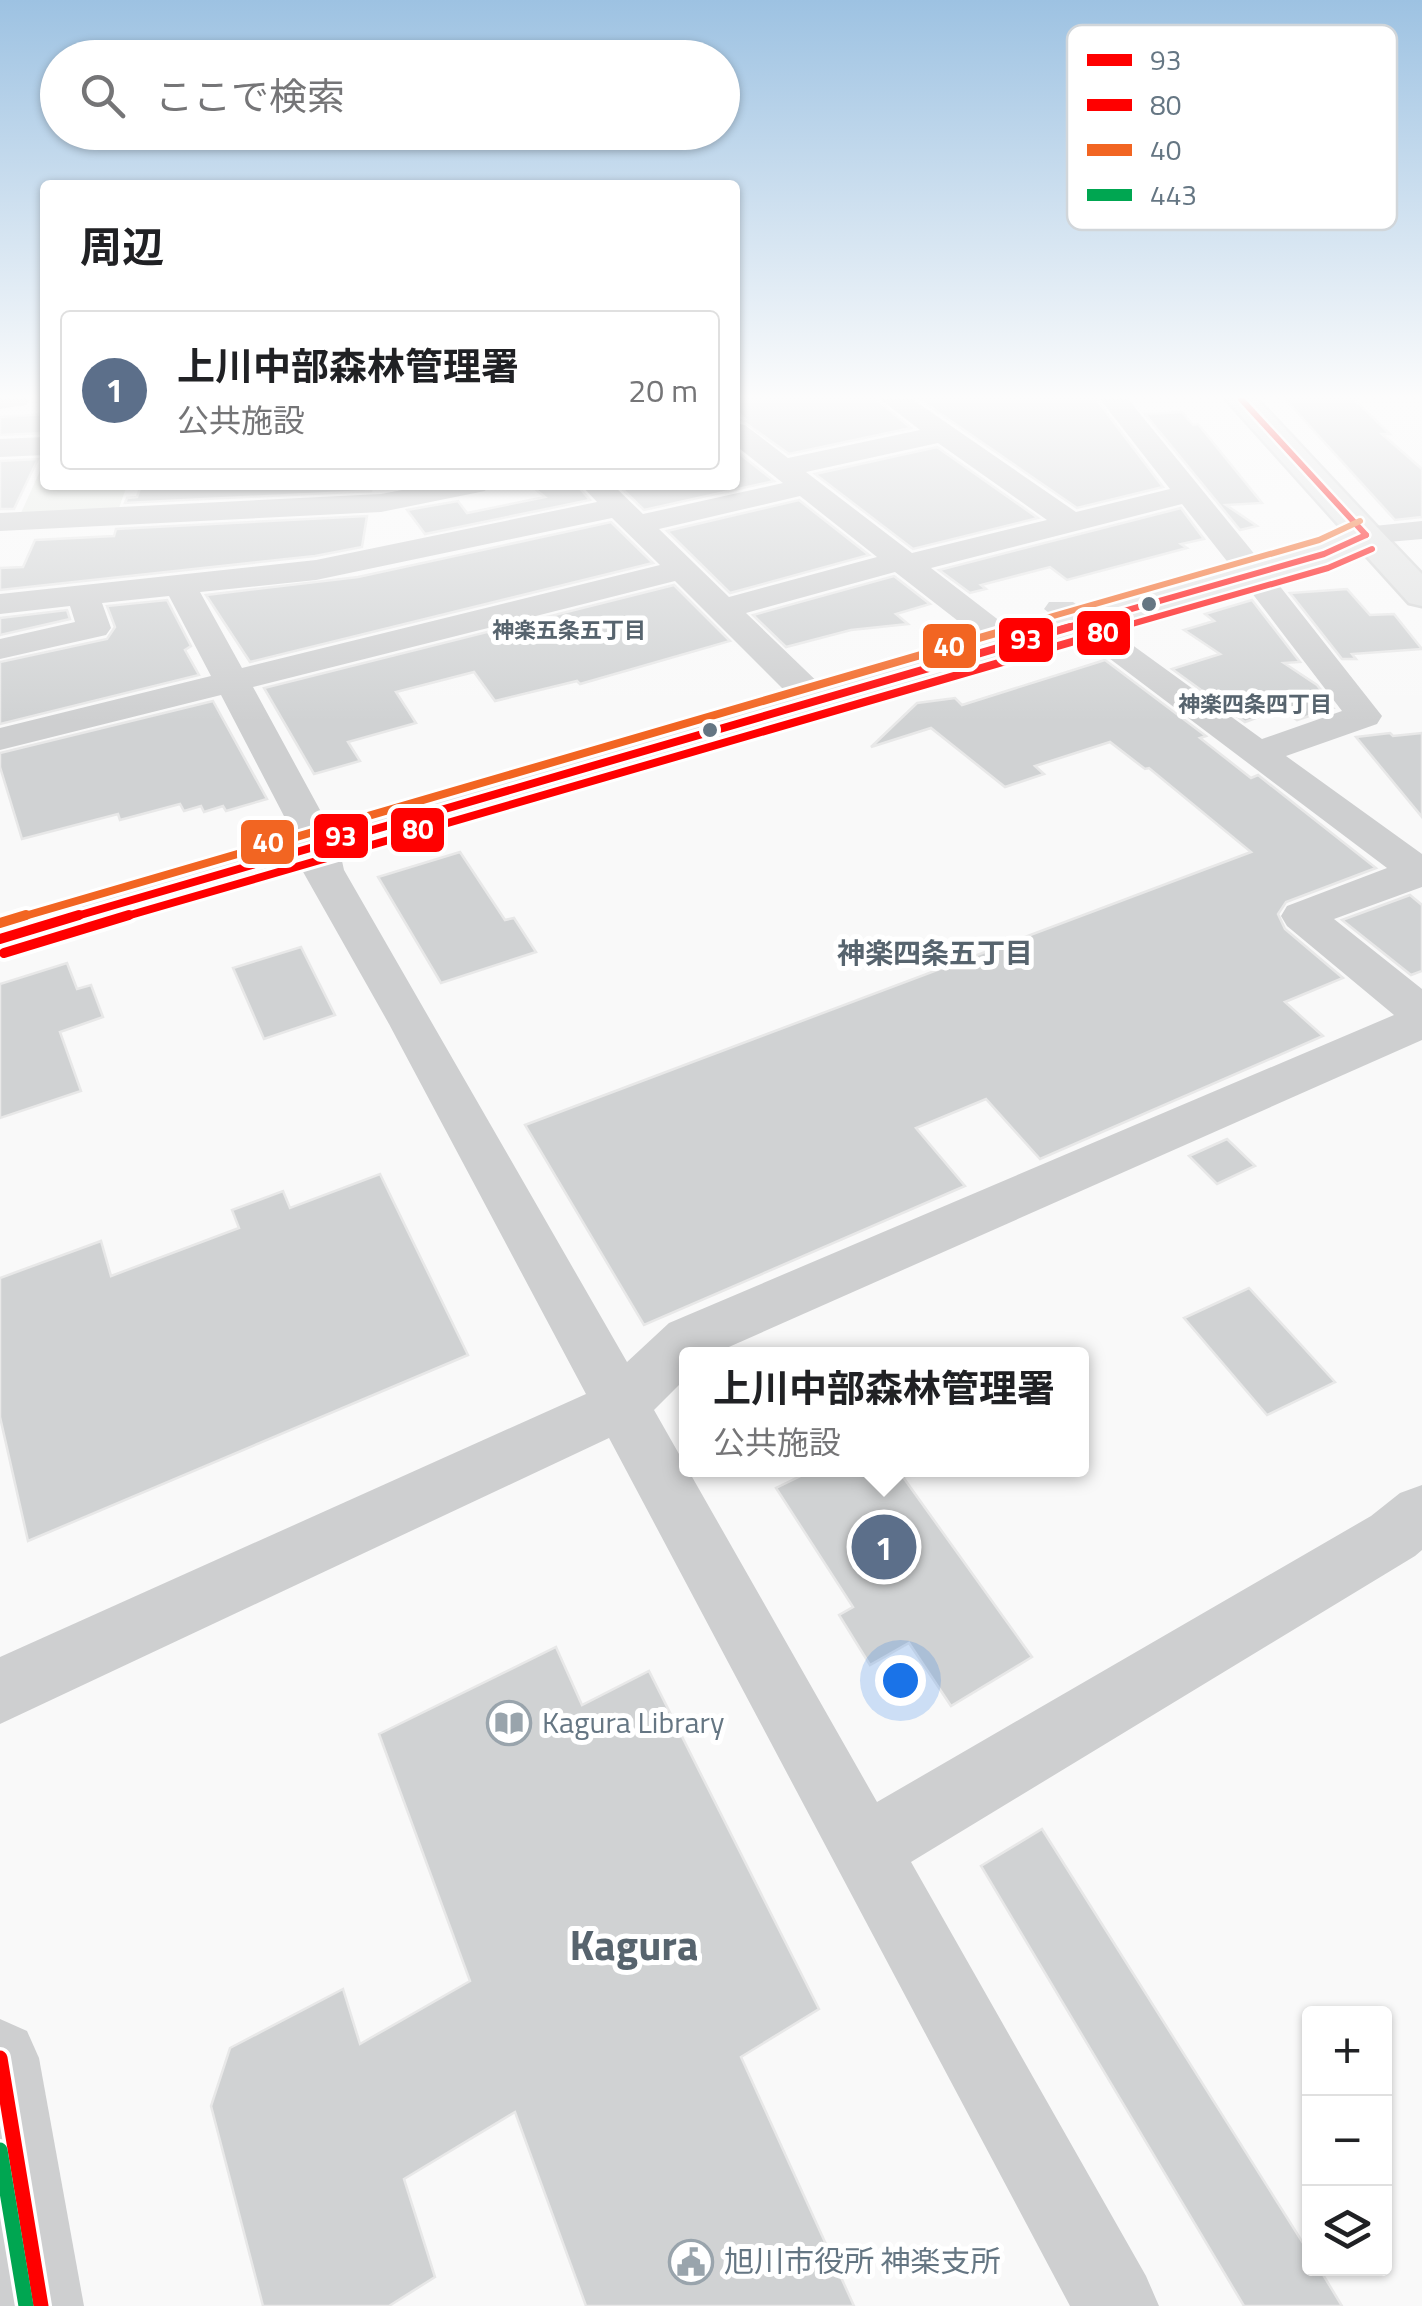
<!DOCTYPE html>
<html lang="ja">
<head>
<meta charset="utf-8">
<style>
  :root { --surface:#fff; --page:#f6f6f6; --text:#202124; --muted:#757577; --line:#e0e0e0; --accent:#0f766e }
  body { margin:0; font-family:"Titillium Web","Noto Sans JP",sans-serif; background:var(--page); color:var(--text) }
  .controls { position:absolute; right:30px; bottom:30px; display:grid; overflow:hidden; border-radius:10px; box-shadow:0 2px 8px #0004 }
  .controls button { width:90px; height:90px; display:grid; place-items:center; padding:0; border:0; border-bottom:2px solid var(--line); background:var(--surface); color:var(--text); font:50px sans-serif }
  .you { position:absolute; left:900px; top:1680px; width:35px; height:35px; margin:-25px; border:8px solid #fff; border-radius:50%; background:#1a73e8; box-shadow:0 0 0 15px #1a73e833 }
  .badge { display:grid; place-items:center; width:65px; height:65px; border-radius:50%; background:var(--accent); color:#fff; font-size:32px; font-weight:700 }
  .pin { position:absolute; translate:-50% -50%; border:5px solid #fff; box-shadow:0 2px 10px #0006 }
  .popup { position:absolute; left:679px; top:1347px; width:410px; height:130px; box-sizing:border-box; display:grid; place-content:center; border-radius:10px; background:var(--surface); filter:drop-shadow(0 2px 8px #0005); font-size:32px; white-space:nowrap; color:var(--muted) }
  .popup b { font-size:38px; color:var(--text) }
  .popup::after { content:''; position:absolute; left:50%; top:100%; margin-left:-20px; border:20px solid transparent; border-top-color:var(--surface) }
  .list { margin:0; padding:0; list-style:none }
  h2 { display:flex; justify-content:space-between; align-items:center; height:130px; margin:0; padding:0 40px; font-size:42px }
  h2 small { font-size:32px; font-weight:400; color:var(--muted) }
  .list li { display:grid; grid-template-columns:65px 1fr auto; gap:30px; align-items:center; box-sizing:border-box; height:160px; margin:0 20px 20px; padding:0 20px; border:2px solid var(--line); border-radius:10px }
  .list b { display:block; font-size:38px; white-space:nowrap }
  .list p { margin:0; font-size:32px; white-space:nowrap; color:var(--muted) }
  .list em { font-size:32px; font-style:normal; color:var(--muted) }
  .icon { flex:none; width:55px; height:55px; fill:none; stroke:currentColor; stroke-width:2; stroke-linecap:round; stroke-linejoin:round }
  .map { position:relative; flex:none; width:1422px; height:2306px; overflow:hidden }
  .search { position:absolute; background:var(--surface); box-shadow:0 2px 8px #0004; left:40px; top:40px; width:700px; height:110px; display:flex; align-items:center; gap:25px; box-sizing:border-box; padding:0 35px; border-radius:55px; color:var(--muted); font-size:38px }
  .panel { position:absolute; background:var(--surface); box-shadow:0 2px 8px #0004; left:40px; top:180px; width:700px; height:310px; border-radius:10px }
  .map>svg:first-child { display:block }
  .green { fill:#e8ebe6 }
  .building { fill:#d0d2d3; stroke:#e8e8e8; stroke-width:2.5 }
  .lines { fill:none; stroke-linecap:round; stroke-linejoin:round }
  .major-casing { stroke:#d5d6d7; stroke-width:5 }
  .highway-casing { stroke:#d5d6d6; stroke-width:5 }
  .minor { fill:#cecfd0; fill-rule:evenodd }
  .major { fill:#e1e2e2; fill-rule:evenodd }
  .highway { fill:#e1e2e2; fill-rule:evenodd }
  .bus-1-far3-casing { stroke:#fff; stroke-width:11 }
  .bus-1-far2-casing { stroke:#fff; stroke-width:14 }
  .bus-1-far1-casing { stroke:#fff; stroke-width:18 }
  .bus-1-casing { stroke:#fff; stroke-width:22 }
  .bus-2-far2-casing { stroke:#fff; stroke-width:11 }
  .bus-2-far1-casing { stroke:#fff; stroke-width:14 }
  .bus-2-casing { stroke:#fff; stroke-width:18 }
  .bus-3-far2-casing { stroke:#fff; stroke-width:11 }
  .bus-3-far1-casing { stroke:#fff; stroke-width:14 }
  .bus-3-casing { stroke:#fff; stroke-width:18 }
  .bus-4-casing { stroke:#fff; stroke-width:22 }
  .bus-1-far3 { stroke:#f00; stroke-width:6 }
  .bus-1-far2 { stroke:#f00; stroke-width:8 }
  .bus-1-far1 { stroke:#f00; stroke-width:10 }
  .bus-1 { stroke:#f00; stroke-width:15 }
  .bus-2-far2 { stroke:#f00; stroke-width:6 }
  .bus-2-far1 { stroke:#f00; stroke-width:8 }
  .bus-2 { stroke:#f00; stroke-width:10 }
  .bus-3-far2 { stroke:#f26522; stroke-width:6 }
  .bus-3-far1 { stroke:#f26522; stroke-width:8 }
  .bus-3 { stroke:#f26522; stroke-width:10 }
  .bus-4 { stroke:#00a651; stroke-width:15 }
  .bus-dot { fill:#657683; stroke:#fff; stroke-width:4 }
  .labels { text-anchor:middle; stroke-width:10; stroke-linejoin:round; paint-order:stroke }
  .far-neighbourhood-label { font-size:22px; font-weight:bold; fill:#57646e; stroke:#fff }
  .neighbourhood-label { font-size:28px; font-weight:bold; fill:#57646e; stroke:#fff }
  .near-poi-label { font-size:30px; fill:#657683; stroke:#fff; text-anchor:start }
  .near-district-label { font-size:42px; font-weight:bold; fill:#57646e; stroke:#fff }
  .key { fill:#fff; stroke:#d1d6da; stroke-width:2.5 }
  .key-label { font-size:28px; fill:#657683 }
  .line-badge { stroke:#fff; stroke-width:4 }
  .badge-label { font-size:28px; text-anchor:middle; font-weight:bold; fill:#fff }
</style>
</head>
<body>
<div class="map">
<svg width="1422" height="2306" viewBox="0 0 1422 2306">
  <rect width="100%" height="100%" fill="#f9f9f9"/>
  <path class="green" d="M45 460V485H127L119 508 21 513Z"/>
  <g class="building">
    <path d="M735 399H876L911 428 789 454 741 420 745 419 735 410Z"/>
    <path d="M919 399H1096L1163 487 1077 508Z"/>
    <path d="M1285 399H1354L1390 434H1382L1422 469V517L1395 520Z"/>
    <path d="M1182 412 1193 425 1198 424 1262 503 1226 505 1257 526 1240 530 1145 414Z"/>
    <path d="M45 414V433L0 435V417Z"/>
    <path d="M937 447 1038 518 913 549 815 474Z"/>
    <path d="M735 450 774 481 644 510 618 485H735Z"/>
    <path d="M38 459 14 509H0V461Z"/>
    <path d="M141 485H372L371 491 125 503 127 498 137 497Z"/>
    <path d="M530 485H577L590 500 425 534 407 510 458 501 467 513 545 497Z"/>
    <path d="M799 500 869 555 730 593 667 531Z"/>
    <path d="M1181 508 1204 539 1181 544 1187 548 1067 580 1050 567 981 585 986 589 970 593 939 570Z"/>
    <path d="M367 516 362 547 315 556 0 590V568L23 567 35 540 114 536 116 529Z"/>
    <path d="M611 522 653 563 250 662 206 595 358 577Z"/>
    <path d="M894 576 930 604 896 614 908 624 851 630 786 647 753 615Z"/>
    <path d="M674 585 730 641 580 684 577 681 495 701 474 672 396 692 416 723 348 742 360 761 314 774 264 688Z"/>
    <path d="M1347 589 1370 615 1394 614 1422 649 1352 654 1356 659H1342L1290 593Z"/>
    <path d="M167 600 191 646 185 650 199 675 0 724V662L107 639 115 627 107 606Z"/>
    <path d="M1252 600 1300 662 1284 663 1317 685 1325 695 1318 698 1333 708 1297 720 1281 709 1245 722 1172 669 1220 654 1184 630 1214 621 1205 614Z"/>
    <path d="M67 610 70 619 0 635V618Z"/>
    <path d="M1105 660 1206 736 1200 738 1251 778 1258 775 1376 868 1286 902 1278 914 1285 929 1343 978 1285 1002 1323 1036 1040 1159 986 1099 916 1128 965 1186 644 1325 525 1125 1251 852 1149 768 1145 769 1110 742 1035 766 1044 774 1005 787 931 728 871 747 917 703 955 698 962 705Z"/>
    <path d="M213 701 267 799 226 811 223 806 204 812 201 806 184 811 180 804 120 820 118 814 22 839 0 767V753Z"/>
    <path d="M1390 733 1393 736 1422 733V817L1356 737Z"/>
    <path d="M460 852 505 920 514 918 536 952 441 983 378 877Z"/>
    <path d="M1410 895 1422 905V971L1411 975 1342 920Z"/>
    <path d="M301 947 335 1015 264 1039 233 968Z"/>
    <path d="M67 963 77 989 91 985 103 1017 60 1032 81 1091 0 1118V984Z"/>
    <path d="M1227 1139 1255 1166 1217 1184 1189 1156Z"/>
    <path d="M380 1174 468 1355 28 1541 0 1417V1278L101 1241 111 1276 239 1228 232 1210 283 1191 290 1208Z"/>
    <path d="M1249 1288 1335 1382 1267 1415 1184 1318Z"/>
    <path d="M813 1470H898L1032 1657 951 1706 909 1643 870 1665 839 1615 853 1607 776 1488Z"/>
    <path d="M556 1647 582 1705 649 1671 819 2009 741 2057 854 2306H586L515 2112 404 2179 435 2277 389 2306H263L211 2106 230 2048 343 1989 360 2044 470 1981 379 1734Z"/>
    <path d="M1042 1829 1310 2254V2268H1319L1342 2306H1244L981 1866Z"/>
  </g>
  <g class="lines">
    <defs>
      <path id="major" d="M1226 399H1257L1378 528 1383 535 1378 542 1366 545 1354 542Z"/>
      <path id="highway" d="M1366 525 1378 528 1422 574V606L1409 603 1361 550 1336 561 289 866 0 955V923L1312 547Z"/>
    </defs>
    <use href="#major" class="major-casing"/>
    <use href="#highway" class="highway-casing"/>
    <g class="minor">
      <path d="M0 399H30L26 405 0 409Z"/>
      <path d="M880 399H912L1076 512 1170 489 1100 399H1128L1252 551 1257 558 1253 563 1264 566 1382 716 1377 724 1286 756 1422 854V887L1334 919 1422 989V1040L713 1354H686V1378L654 1410 877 1802 1371 1516 1400 1493 1422 1485V1550L1415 1556 911 1862 1146 2276 1159 2306H1070L609 1438 0 1724V1657L586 1394 389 1024 302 870 298 843 221 695 0 750V728L211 676 169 596 102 603 111 628 106 635 0 659V639L75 622 70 606 0 614V594L316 560 597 502 581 485H613L643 514 783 483 735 445V423L745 425 788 458 920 430ZM938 443 1047 520 912 553 806 472ZM800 496 877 557 729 597 659 529ZM1182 504 1230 565 1241 567 1237 573 1242 580 1342 711 1262 739 1073 602H1049L1044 609 1387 868 1287 906 1281 916 1287 926 1394 1015 669 1323 627 1362 344 870 338 843 253 687 675 581 803 709 816 712 829 709 834 701 829 693 746 613 895 572 998 652 1010 655 1022 652 1027 645 1022 638 931 568ZM612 518 660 565 242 668 200 592 316 580Z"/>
      <path d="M45 437V455L0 457V439Z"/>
      <path d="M428 485H489L485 491 381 512 0 531V513L381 494Z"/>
      <path d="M1422 521V539L1366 544 1355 542 1350 535 1355 528Z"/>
      <path d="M0 2019 27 2031 39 2058 84 2306H0Z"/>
    </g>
    <use href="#major" class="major"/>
    <use href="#highway" class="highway"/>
    <defs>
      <g id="bus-1-far3">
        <path d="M1241 399 1366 535"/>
        <path d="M1061 629 1324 554 1366 535"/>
      </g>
      <path id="bus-1-far2" d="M70 918 1070 627"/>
      <path id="bus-1-far1" d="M0 939 79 915"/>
      <path id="bus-1" d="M0 2058 41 2306"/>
      <path id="bus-2-far2" d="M1114 629 1328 568 1372 549"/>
      <path id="bus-2-far1" d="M120 918 1123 627"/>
      <path id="bus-2" d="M4 953 129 915"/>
      <path id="bus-3-far2" d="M1008 629 1319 540 1360 521"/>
      <path id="bus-3-far1" d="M18 918 1017 627"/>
      <path id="bus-3" d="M0 923 26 915"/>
      <path id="bus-4" d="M0 2150 26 2306"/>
    </defs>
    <use href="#bus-1-far3" class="bus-1-far3-casing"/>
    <use href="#bus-1-far2" class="bus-1-far2-casing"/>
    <use href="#bus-1-far1" class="bus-1-far1-casing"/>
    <use href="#bus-1" class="bus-1-casing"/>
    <use href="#bus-2-far2" class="bus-2-far2-casing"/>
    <use href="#bus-2-far1" class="bus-2-far1-casing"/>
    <use href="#bus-2" class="bus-2-casing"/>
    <use href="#bus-3-far2" class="bus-3-far2-casing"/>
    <use href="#bus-3-far1" class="bus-3-far1-casing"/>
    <use href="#bus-3" class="bus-3-casing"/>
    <use href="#bus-4" class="bus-4-casing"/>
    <use href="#bus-1-far3" class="bus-1-far3"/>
    <use href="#bus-1-far2" class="bus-1-far2"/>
    <use href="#bus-1-far1" class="bus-1-far1"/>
    <use href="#bus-1" class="bus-1"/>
    <use href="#bus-2-far2" class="bus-2-far2"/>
    <use href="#bus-2-far1" class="bus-2-far1"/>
    <use href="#bus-2" class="bus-2"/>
    <use href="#bus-3-far2" class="bus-3-far2"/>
    <use href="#bus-3-far1" class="bus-3-far1"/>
    <use href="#bus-3" class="bus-3"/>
    <use href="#bus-4" class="bus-4"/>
  </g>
  <linearGradient id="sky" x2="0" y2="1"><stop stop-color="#9dc2e2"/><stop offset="0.55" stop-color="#fcfcfc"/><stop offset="1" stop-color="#fcfcfc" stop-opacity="0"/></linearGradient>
  <rect width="1422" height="722" fill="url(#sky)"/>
  <defs>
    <symbol id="library-ring" viewBox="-11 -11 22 22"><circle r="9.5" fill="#fff" stroke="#99a4ac" stroke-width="1.5"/><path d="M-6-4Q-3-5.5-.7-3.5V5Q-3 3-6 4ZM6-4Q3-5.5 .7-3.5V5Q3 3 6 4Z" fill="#99a4ac"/></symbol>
    <symbol id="civic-ring" viewBox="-11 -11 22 22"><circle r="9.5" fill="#fff" stroke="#99a4ac" stroke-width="1.5"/><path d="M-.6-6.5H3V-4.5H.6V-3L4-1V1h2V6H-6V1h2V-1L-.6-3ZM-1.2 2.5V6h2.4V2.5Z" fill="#99a4ac"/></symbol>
  </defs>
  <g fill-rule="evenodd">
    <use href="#library-ring" x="484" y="1698" width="50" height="50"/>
    <use href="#civic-ring" x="666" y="2237" width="50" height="50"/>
  </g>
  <g class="bus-dot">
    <circle cx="1149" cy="604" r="9"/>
    <circle cx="710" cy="730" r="9"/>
  </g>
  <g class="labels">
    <g class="far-neighbourhood-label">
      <text x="569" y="638">神楽五条五丁目</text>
      <text x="1255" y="712">神楽四条四丁目</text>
    </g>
    <g class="neighbourhood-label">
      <text x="935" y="963">神楽四条五丁目</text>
    </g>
    <g class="near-poi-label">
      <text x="542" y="1733">Kagura Library</text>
      <text x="724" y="2272">旭川市役所 神楽支所</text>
    </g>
    <g class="near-district-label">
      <text x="634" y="1960">Kagura</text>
    </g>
  </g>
  <rect x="1067" y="25" width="330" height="205" rx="15" class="key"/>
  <rect x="1087" y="54" width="45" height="12" fill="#f00"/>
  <rect x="1087" y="99" width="45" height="12" fill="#f00"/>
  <rect x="1087" y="144" width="45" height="12" fill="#f26522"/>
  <rect x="1087" y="189" width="45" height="12" fill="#00a651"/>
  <g class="key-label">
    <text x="1150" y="70">93</text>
    <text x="1150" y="115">80</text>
    <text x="1150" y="160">40</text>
    <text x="1150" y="205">443</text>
  </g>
  <g class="line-badge">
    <rect x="1075" y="609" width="57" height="48" rx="10" fill="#f00"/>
    <rect x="997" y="616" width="58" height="48" rx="10" fill="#f00"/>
    <rect x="921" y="622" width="57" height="48" rx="10" fill="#f26522"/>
    <rect x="389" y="806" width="57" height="48" rx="10" fill="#f00"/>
    <rect x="312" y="812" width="58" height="48" rx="10" fill="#f00"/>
    <rect x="239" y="818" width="57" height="48" rx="10" fill="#f26522"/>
  </g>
  <g class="badge-label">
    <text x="1103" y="642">80</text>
    <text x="1026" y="649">93</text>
    <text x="949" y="656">40</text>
    <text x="418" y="839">80</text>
    <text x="341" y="846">93</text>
    <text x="268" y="852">40</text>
  </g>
</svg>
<div class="controls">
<button>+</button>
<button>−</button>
<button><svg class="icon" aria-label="layers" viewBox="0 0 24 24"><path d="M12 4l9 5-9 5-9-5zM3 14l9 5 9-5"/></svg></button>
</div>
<div class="you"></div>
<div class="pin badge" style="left:884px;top:1547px;background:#5c6f8a">1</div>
<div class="popup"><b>上川中部森林管理署</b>公共施設</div>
<div class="search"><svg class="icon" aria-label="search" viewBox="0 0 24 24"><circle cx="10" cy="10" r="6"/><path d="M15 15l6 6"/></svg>ここで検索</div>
<section class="panel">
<h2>周辺<small></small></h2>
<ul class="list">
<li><span class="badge" style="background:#5c6f8a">1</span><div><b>上川中部森林管理署</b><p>公共施設</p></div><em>20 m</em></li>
</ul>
</section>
</div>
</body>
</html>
